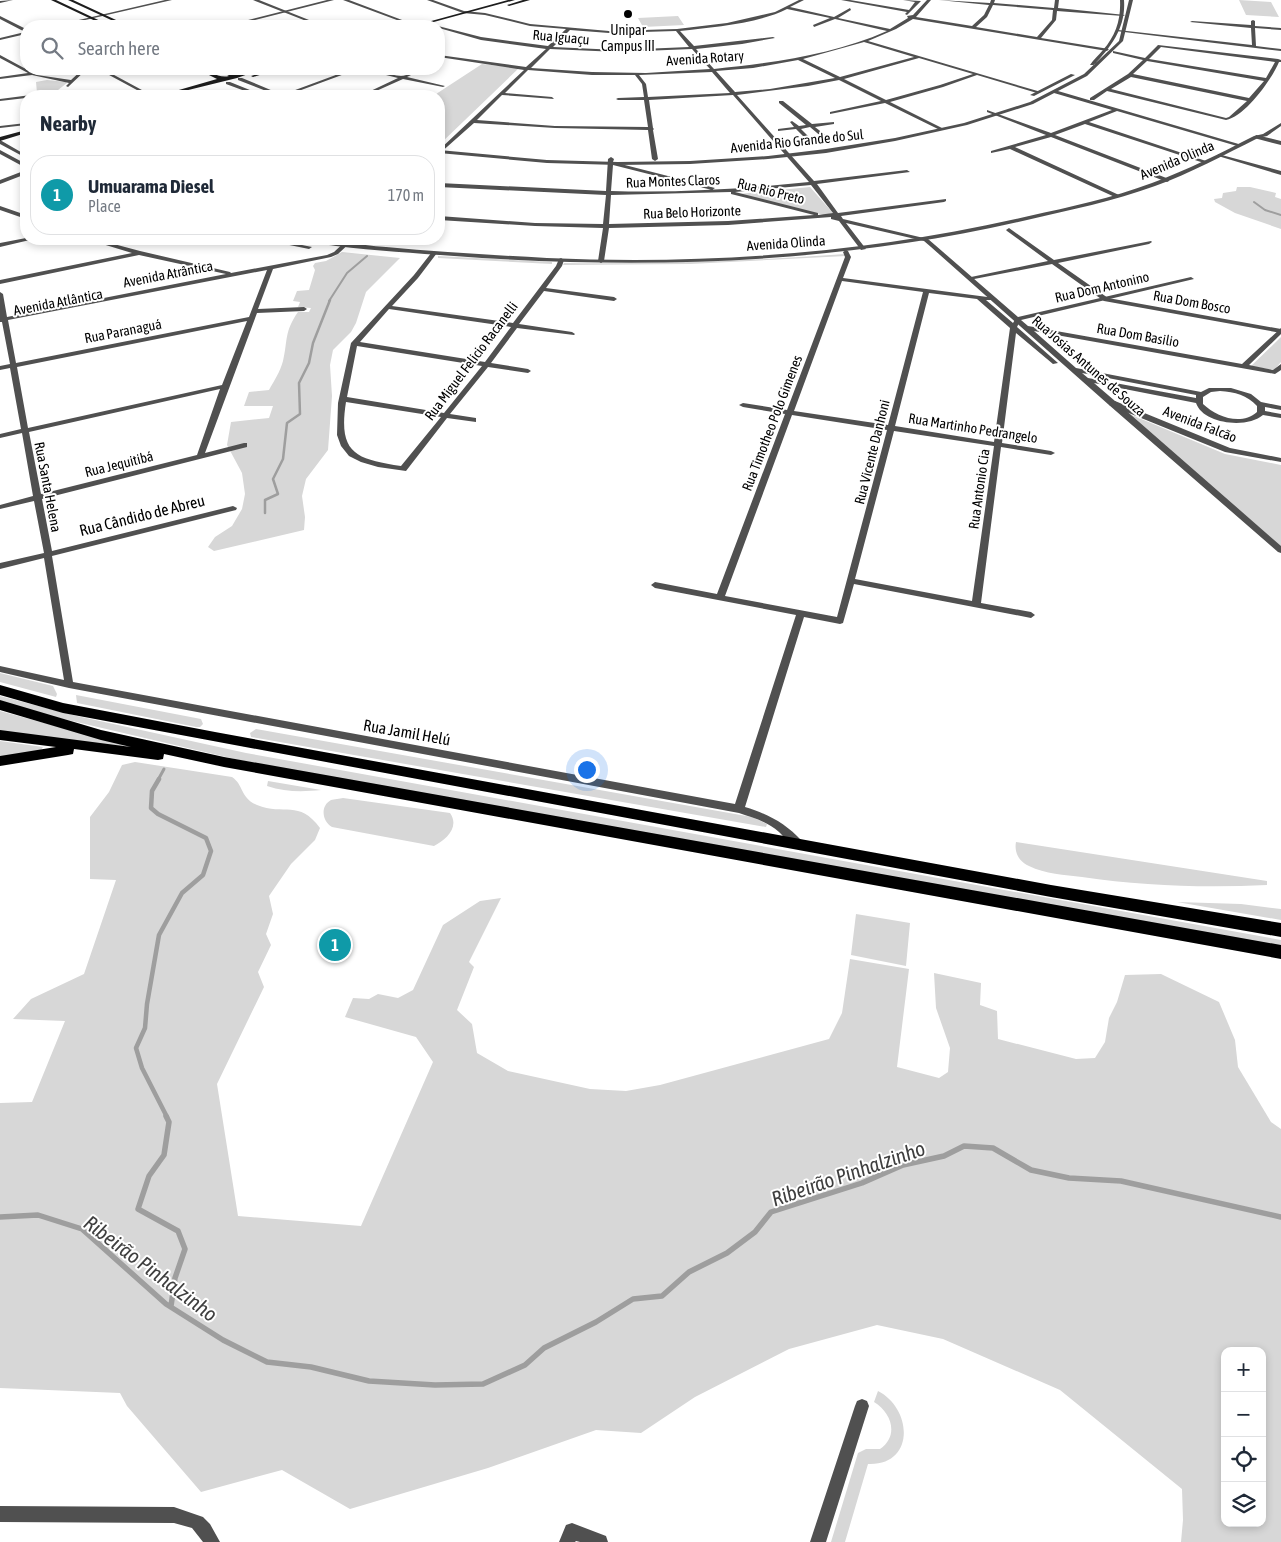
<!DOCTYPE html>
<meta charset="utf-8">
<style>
body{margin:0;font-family:"Asap Condensed",sans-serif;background:#f2f2f3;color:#1f2937}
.controls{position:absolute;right:15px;bottom:15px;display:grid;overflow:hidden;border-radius:10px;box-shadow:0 2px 8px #0003}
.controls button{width:45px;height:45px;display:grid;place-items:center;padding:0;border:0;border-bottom:1px solid #e0e1e3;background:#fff;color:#1f2937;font:25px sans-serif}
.you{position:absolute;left:586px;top:769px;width:18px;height:18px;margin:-12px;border:4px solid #fff;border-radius:50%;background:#1a73e8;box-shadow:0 0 0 8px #1a73e833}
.badge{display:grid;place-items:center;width:32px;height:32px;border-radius:50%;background:#000;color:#fff;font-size:16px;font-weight:700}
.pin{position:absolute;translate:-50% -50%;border:2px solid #fff;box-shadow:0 1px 5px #0006}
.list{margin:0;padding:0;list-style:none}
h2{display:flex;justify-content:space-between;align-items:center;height:65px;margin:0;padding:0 20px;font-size:21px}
h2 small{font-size:16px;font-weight:400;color:#747a83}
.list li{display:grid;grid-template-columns:32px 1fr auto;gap:15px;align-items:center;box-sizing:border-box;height:80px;margin:0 10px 10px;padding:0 10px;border:1px solid #e0e1e3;border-radius:20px}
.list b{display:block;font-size:19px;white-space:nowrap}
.list p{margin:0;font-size:16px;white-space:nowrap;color:#747a83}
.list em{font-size:16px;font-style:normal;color:#747a83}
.icon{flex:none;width:28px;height:28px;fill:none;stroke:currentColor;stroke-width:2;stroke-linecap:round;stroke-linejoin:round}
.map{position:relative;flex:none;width:1281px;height:1542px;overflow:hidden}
.search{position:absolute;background:#fff;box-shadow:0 2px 8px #0003;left:20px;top:20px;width:425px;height:55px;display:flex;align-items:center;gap:12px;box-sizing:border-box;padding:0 18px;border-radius:20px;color:#747a83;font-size:19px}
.panel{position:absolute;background:#fff;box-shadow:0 2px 8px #0003;left:20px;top:90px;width:425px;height:155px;border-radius:20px}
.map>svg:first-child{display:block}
.green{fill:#d7d7d7;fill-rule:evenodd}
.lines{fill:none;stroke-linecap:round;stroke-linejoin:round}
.stream-far4{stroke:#9e9e9e;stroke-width:2}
.stream-far3{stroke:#9e9e9e;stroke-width:2.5}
.stream-far2{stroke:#9e9e9e;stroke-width:3}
.stream-far1{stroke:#9e9e9e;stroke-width:4.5}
.stream{stroke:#9e9e9e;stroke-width:5.5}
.minor{fill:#505050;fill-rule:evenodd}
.tertiary{fill:#505050;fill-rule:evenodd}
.secondary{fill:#1d1d1d;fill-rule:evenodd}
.trunk{fill:#000;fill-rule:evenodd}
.poi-dot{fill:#000;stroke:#fff;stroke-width:2}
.labels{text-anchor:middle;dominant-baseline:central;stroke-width:4;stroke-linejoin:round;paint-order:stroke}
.far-poi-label{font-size:14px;fill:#000;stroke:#fff}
.far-street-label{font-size:14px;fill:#000;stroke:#fff}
.street-label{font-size:16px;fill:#000;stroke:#fff}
.near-water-label{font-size:21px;font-style:italic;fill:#3f3f3f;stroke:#fff}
</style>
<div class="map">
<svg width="1281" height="1542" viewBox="0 0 1281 1542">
<rect width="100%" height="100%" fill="#fff"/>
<path class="green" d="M 1239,0 L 1271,2 L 1279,17 L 1246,15 Z
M 678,16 L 684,25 L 643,27 L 638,18 Z
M 482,64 L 519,68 L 439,145 L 439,96 L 433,96 Z
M 47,80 L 66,82 L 67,83 L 58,90 L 37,93 L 36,82 Z
M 810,187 L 833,213 L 824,215 L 738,194 Z
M 1237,187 L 1250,187 L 1276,193 L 1275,197 L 1281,199 L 1281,229 L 1235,213 L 1215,202 L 1214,199 L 1222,198 L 1223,193 L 1236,191 Z
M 342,252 L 400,258 L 366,292 L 356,323 L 351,332 L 333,350 L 330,365 L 332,396 L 328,450 L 306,479 L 302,496 L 305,517 L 304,530 L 214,551 L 208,547 L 215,537 L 232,526 L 242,509 L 245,494 L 242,473 L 227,445 L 231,422 L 269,418 L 273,406 L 244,406 L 249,392 L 269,390 C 274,381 280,372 283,361 C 288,340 284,332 298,312 L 309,312 L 311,308 L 298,307 L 300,302 L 293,301 L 297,291 L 309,290 L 315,270 L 313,266 L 315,263 L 326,261 Z
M 845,254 L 846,256 L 690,264 L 563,265 L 564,263 C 658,264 751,261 845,254 Z
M 438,256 L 552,262 L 552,264 L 438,258 Z
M 1281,337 L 1281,362 L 1274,370 L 1251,366 Z
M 1127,413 L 1225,454 L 1281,465 L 1281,547 Z
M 0,673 L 53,686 L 57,694 L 56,697 L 0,682 Z
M 76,695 L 201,719 L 203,724 L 200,727 L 196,727 L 77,703 Z
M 0,696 L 77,716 L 246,753 L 1281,940 L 1281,950 L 239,760 L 55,717 L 0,702 Z
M 0,711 L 141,749 L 0,731 Z
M 256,729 L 752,817 L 767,824 L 766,827 L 251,737 L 250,733 Z
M 0,741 L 43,747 L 41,750 L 0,757 Z
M 135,762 L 232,777 C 244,785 240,798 257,805 C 284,816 299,799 320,828 L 315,840 L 291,864 L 269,896 L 273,914 L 266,934 L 271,945 L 258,972 L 264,987 L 217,1084 L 238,1216 L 361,1226 L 433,1062 L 416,1037 L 345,1017 L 353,998 L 369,999 L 378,994 L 398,998 L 413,990 L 443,925 L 480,901 L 501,898 L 469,962 L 474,967 L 457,1010 L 472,1024 L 477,1053 L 508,1071 L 590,1089 L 626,1091 L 660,1085 L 829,1039 L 842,1013 L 850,959 L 909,969 L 897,1067 L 939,1078 L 948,1072 L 950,1048 L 936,1008 L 934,973 L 981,983 L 980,1005 L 997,1011 L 998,1039 L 1076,1059 L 1095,1058 L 1105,1042 L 1109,1018 L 1117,1002 L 1125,975 L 1161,974 L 1219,1002 L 1235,1040 L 1238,1067 L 1271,1122 L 1281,1129 L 1281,1542 L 1181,1542 L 1183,1520 L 1182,1489 L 1060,1390 L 943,1339 L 877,1325 L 789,1349 L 695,1397 L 641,1433 L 596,1430 L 488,1468 L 350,1509 L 282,1470 L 201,1492 L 127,1406 L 120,1393 L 0,1388 L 0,1103 L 32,1102 L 65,1021 L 13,1019 L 31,999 L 84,974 L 116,880 L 90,879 L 90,817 L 109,792 L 122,765 ZM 1225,1351 L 1262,1351 L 1262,1523 L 1225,1523 Z
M 268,781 L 321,790 C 302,792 285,792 267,786 Z
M 343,798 L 450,813 C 460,827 446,840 434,846 L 332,827 C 322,821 320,806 331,800 C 334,799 340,799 343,798 Z
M 1016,842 L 1267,881 L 1267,885 C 1205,888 1143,886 1082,877 C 1065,875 1045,874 1029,866 C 1019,861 1014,853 1016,842 Z
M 1177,902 L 1241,904 L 1281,909 L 1281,920 Z
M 856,914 L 910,923 L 906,966 L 851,955 Z
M 878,1391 C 913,1409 915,1466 868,1464 L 845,1542 L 831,1542 L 858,1453 L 866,1449 L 880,1449 C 899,1436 892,1413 874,1402 Z"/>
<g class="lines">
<path class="stream-far4" d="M 1254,202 L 1265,210 L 1281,215
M 329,301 L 347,273 L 367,256"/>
<path class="stream-far3" d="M 265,513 L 265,500 L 278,494 L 273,479 L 283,459 L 287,423 L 300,414 L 299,383 L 309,363 L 313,343 L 330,300"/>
<path class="stream-far2" d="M 158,780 L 164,769"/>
<path class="stream-far1" d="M 159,779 L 152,791 L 151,808 L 158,814 L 206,838 L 211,851 L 203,875 L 182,893 L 159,935 L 147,1004 L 145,1028 L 136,1048 L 142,1068 L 167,1117"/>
<path class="stream" d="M 166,1116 L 169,1122 L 164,1155 L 149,1176 L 138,1209 L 178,1231 L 185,1249 L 175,1278 L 171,1306
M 0,1217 L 38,1215 L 82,1229 L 166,1304 L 223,1340 L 267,1362 L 311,1367 L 369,1381 L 435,1385 L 483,1384 L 525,1365 L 544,1348 L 596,1322 L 633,1299 L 662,1296 L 689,1272 L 727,1253 L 755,1232 L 771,1212 L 862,1183 L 903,1165 L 944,1156 L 964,1146 L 993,1148 L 1031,1170 L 1069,1178 L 1121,1181 L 1281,1217"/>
<path class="minor" d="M 165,0 L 172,0 L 59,26 L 53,26 Z
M 327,0 L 334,0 L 231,26 L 225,26 Z
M 343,0 L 349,0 L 418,26 L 413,26 Z
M 427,0 L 433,0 L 464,11 L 485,13 L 530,24 L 609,31 L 677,29 L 727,23 L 775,12 L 799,0 L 804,0 L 790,7 L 834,17 L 850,8 L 851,10 L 838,18 L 890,29 L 908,18 L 907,16 L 913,15 L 927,0 L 931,0 L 916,17 L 972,26 L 984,15 L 989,5 L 939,0 L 990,3 L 991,0 L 995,0 L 994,3 L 1054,8 L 1055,0 L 1059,0 L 1058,8 L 1125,15 L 1123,16 L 1057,11 L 1056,20 L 1041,38 L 1109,49 L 1107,51 L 913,19 L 896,29 L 868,41 L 1041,92 L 1037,93 L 977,75 L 943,87 L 890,102 L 942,128 L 940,130 L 885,103 L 830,114 L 830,112 L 881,101 L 839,80 L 808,86 L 737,95 L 814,181 L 907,170 L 910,172 L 817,184 L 838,213 L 946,199 L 946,201 L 944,202 L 841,216 L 843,219 L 928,239 L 935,245 L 935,247 L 931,247 L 924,241 L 846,223 L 866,249 L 861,250 L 839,221 L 831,219 L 831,217 L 728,225 L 609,228 L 604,261 L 601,263 L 598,261 L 603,228 L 535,226 L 439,220 L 439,216 L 535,223 L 603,224 L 606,195 L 439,187 L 439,183 L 606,191 L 608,159 L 611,157 L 614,159 L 613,162 L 715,188 L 712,190 L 613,165 L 611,191 C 677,193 743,189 809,182 L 733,95 L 649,100 L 653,128 L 654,129 L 653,130 L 658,159 L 655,161 L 652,159 L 648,130 L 555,128 L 474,123 L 439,154 L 439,150 L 524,70 L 439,57 L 439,55 L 526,67 L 546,49 L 481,40 L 439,28 L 438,26 L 481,37 L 548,46 L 566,29 L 530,26 L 485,15 L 463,13 ZM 993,5 L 1053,10 L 1052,20 L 1037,37 L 976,27 L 987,17 ZM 787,9 L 830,18 L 813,25 L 814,27 L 835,19 L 887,31 C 833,55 772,63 714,69 L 696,49 L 742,44 L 775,38 L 773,37 L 694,46 L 680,31 C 713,27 757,24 787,9 ZM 570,30 L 609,33 L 676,31 L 689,47 L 618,50 L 553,47 ZM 864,42 L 914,57 L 840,77 L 803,59 ZM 550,49 L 618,52 L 692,49 L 710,69 L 646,73 L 592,72 L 531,68 ZM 919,58 L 973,74 L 940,85 L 886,100 L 844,79 ZM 798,60 L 835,78 L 770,89 L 735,92 L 716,71 L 753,68 ZM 528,70 L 592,75 L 635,75 L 642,84 L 644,97 L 618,98 L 616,99 L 618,100 L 644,100 L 648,127 L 555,126 L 477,120 L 502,95 L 554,99 L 552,97 L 505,93 ZM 712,72 L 730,93 L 648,97 L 646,84 L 639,75 ZM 811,185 L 833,213 L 818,215 L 818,213 L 735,192 ZM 731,192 L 731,194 L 814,215 L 728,221 L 609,224 L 611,195 Z
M 841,0 L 850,0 L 909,10 L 915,2 L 903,0 L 921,1 L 907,15 L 905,14 L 907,12 Z
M 0,16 L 26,29 L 26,34 L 0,40 L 0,38 L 25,32 L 0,19 Z
M 1253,20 L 1255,21 L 1255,26 L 1281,28 L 1281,30 L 1255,28 L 1256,46 L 1281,49 L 1281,51 L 1116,31 L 1118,30 L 1252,45 L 1251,28 L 1190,22 L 1192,21 L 1251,25 L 1251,21 Z
M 1158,45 L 1278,59 L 1281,60 L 1281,62 L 1279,62 C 1272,79 1245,117 1226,120 L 1107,91 L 1094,100 L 1090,100 L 1090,98 L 1128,74 L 1143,60 L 1113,53 L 1113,51 L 1145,58 ZM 1161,47 L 1275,62 L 1266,78 L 1149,59 ZM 1147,61 L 1264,81 L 1249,98 L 1133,74 ZM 1131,77 L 1247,101 L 1229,117 L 1226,118 L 1111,89 Z
M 0,55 L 37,75 L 71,80 L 83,69 L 87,69 L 68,87 L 66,86 L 69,83 L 32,75 L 0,79 L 0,77 L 28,73 L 0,58 Z
M 98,69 L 103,69 L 153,96 L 148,96 Z
M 352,69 L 358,69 L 285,96 L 279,96 Z
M 362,69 C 375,68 388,75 401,76 C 408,76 415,69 423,69 L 407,77 L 445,86 L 443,87 L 403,79 L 365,96 L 360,96 L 398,78 Z
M 62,91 L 64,93 L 26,96 L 26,98 L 0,101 L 0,99 Z
M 195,91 L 208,95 L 208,96 L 202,96 L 193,93 Z
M 1054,91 L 1058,91 L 1242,145 L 1237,146 L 1117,111 L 1089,122 L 1209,162 L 1204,163 L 1085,124 L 1055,135 L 1169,179 L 1169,181 L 1167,182 L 1051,137 L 1015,147 L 1119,195 L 1120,196 L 1117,198 L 1010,149 L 991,153 L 991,151 L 1046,135 L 987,112 L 987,110 L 1051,133 L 1112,110 L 1054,93 Z
M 779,101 L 783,101 L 812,124 L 834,122 L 834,124 L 815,127 L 829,138 L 829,140 L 810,143 L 796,129 L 778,131 L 778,129 L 794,127 L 790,122 L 792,121 L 799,126 L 806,125 L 779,103 ZM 810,127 L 823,138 L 811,139 L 801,129 Z
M 26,123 L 26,125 L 0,128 L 0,126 Z
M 1256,135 L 1281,141 L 1281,145 L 1254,138 Z
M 1218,154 L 1281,171 L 1281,175 L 1218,156 Z
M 26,170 L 26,174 L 0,184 L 0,180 Z
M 0,206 L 26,215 L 26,219 L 0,210 Z
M 1009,228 L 1054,260 L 1151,241 L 1152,242 L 1149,244 L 1058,263 L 1108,298 L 1281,329 L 1281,333 L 1104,301 L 1052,264 L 969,280 L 969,278 L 971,277 L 1048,261 L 1007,231 L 1006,230 Z
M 26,238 L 34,239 L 0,247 L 0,243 Z
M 86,239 L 95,239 L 140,251 L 230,272 L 231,273 L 327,255 L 334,252 L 348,239 L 354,239 L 338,254 L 331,257 L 273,269 L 258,309 L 304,307 L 307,309 L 304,311 L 257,313 L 205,453 L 244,443 L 247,443 L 247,447 L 42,499 L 52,551 L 233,506 L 237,508 L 236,510 L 52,556 L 73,682 L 735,804 L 796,615 L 655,588 L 651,585 L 655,582 L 717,594 L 785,414 L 743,407 L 739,405 L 743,403 L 787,410 L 845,257 L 843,252 L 846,250 L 848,251 L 851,257 L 843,278 L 995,298 L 995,300 L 986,300 L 1013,323 L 1016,318 L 1020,318 L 1021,319 L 1017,327 L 1058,363 L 1053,364 L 1016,333 L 1002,443 L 1051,451 L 1055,453 L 1051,455 L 1001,447 L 981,603 L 1031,612 L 1035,615 L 1031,618 L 854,584 L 843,623 L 840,624 L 804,617 L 745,807 C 768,814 785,823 802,841 L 803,844 L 802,847 C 792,850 786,838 779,832 C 768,822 754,818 739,813 L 69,688 L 0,672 L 0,666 L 64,680 L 44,558 L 0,569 L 0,563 L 44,553 L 34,501 L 0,509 L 0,505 L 33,496 L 22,433 L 0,438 L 0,434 L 21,429 L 10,368 L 0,370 L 0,366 L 10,364 L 2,322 L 0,322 L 0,292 L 3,294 L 7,317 L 226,274 L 139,255 L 0,284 L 0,280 L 132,253 ZM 267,270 L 249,317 L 16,363 L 8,320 ZM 842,281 L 923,292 L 888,425 L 794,411 ZM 929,293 L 977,299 L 1010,328 L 994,442 L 895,426 ZM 247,321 L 222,385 L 28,428 L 17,367 ZM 220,389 L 197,455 L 41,494 L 29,432 ZM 792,415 L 887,430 L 837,617 L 725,596 ZM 894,431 L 994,446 L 972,601 L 855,579 Z
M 432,252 L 437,253 L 418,278 L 392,306 L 513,323 L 556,266 L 559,259 L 561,258 L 564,260 L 562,266 L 546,288 L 614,297 L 617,299 L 614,301 L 544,291 L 519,324 L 572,332 L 575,334 L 574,335 L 517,328 L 491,363 L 528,369 L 531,371 L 528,373 L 488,367 L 450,414 L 476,418 L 476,422 L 447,418 L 406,471 L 378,467 L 361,462 L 349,456 L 341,446 L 337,435 L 338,403 L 351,343 L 414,275 ZM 389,309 L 511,327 L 485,362 L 360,342 ZM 357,346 L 482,366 L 444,413 L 347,397 ZM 346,402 L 441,417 L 401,466 C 355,459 338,453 346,402 Z
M 1109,401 L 1115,401 L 1281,546 L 1281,553 L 1278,552 L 1109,405 Z
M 862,1399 L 867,1401 L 869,1406 L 826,1542 L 810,1542 L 855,1406 L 857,1401 Z
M 0,1506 L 174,1507 L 203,1517 L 210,1524 L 220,1542 L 203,1542 L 192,1528 L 174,1523 L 0,1522 Z
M 572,1523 L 606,1536 L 608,1542 L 580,1542 L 576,1541 L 575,1542 L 559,1542 L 566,1525 Z"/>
<path class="tertiary" d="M 13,0 L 0,3 L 0,1 Z
M 253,0 L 259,0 L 324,26 L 319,26 Z
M 1120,0 L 1124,0 C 1126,27 1112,46 1094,65 L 1090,65 C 1093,60 1099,55 1103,50 C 1116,35 1121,19 1120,0 Z
M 1129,0 L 1133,0 L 1123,41 L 1087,76 L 1033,104 L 967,125 L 895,141 L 826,153 L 768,159 L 690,164 L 618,165 L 547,163 L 439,153 L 439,150 L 547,160 L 618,162 L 690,161 L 768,156 L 826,149 L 895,138 L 964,123 L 1030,102 L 1084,74 L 1119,41 Z
M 1071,74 L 1075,75 L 1034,96 L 1030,95 Z
M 238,78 L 242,78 L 285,96 L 279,96 L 238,80 Z
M 226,82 L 230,82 L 257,93 L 253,94 L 226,84 Z
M 1281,123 L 1281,126 L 1267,136 L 1258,138 C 1224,155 1191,173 1155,186 C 1114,201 1070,210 1027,220 C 839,264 646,270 454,256 C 415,253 376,251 336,246 C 324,244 309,244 298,239 C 327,238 357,245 386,247 C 439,252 493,255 547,258 C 709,265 871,253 1029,216 C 1070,207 1112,198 1152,183 C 1187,170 1221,153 1254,136 L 1263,134 Z
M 0,140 L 26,155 L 26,158 L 0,144 Z
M 0,150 L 26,164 L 26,168 L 0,154 Z
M 260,239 L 272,239 L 312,247 L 309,249 Z
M 931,245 L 935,245 L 1018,317 L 1191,277 L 1194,279 L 1021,320 L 1028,326 L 1242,364 L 1281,328 L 1281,334 L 1249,365 L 1273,370 L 1281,364 L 1281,370 L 1275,374 L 1034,331 L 1076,368 L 1201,392 L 1209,388 L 1231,388 L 1251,394 L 1261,402 L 1281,406 L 1281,410 L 1265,407 L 1265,411 L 1281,414 L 1281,418 L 1263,415 C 1247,429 1203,424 1196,403 L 1094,383 L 1115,401 L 1230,448 L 1281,458 L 1281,462 L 1225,452 L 1109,405 L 931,247 ZM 1082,373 L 1196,395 L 1196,398 L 1088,378 ZM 1220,391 C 1235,392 1247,395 1257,406 L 1257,412 C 1241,426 1217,417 1203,404 L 1203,397 L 1211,392 Z"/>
<path class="secondary" d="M 51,0 L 56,0 L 111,26 L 106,26 Z
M 68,0 L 73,0 L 129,26 L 124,26 Z
M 508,0 L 515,0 L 419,26 L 413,26 Z
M 523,0 L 530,0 L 509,6 L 507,5 Z
M 197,69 C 209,68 217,79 229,76 L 216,69 L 221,69 L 234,75 L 256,69 L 262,69 L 237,78 L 164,96 L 158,96 L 217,79 Z
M 273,69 L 279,69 L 253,77 L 251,76 Z
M 26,130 L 26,133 L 0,141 L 0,137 Z"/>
<path class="trunk" d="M 0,685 L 63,703 L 215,732 L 1051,885 L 1281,923 L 1281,937 L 1051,897 L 63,713 L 0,695 Z
M 0,700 L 101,730 L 224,757 L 1281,945 L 1281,959 L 224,767 L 164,754 L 163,759 L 158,760 L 74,749 L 73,754 L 68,755 L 0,766 L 0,756 L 56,747 L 0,740 L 0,730 L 131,747 L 101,740 L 0,710 Z"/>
</g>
<circle class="poi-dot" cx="628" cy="14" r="5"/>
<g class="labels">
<g class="far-poi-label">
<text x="628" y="30">Unipar<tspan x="628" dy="16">Campus III</tspan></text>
</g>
<g class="far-street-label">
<text transform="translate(561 37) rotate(5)">Rua Iguaçu</text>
<text transform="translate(705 58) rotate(-4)">Avenida Rotary</text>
<text transform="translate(797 141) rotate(-6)">Avenida Rio Grande do Sul</text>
<text transform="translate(1177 160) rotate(-23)">Avenida Olinda</text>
<text transform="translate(673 181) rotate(-2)">Rua Montes Claros</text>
<text transform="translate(771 191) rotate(14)">Rua Rio Preto</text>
<text transform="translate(692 212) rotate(-2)">Rua Belo Horizonte</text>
<text transform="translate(786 243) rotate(-4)">Avenida Olinda</text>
<text transform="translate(168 274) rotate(-11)">Avenida Atrântica</text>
<text transform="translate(1102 287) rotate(-13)">Rua Dom Antonino</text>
<text transform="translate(58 302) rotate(-11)">Avenida Atlântica</text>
<text transform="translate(1192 302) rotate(10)">Rua Dom Bosco</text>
<text transform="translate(123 331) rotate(-11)">Rua Paranaguá</text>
<text transform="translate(1138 335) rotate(10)">Rua Dom Basilio</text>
<text transform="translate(471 361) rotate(-53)">Rua Miguel Felicio Racanelli</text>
<text transform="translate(1089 366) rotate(41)">Rua Josias Antunes de Souza</text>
<text transform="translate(772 423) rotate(-69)">Rua Timotheo Polo Gimenes</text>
<text transform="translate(1200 424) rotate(21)">Avenida Falcão</text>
<text transform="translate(973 428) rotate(9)">Rua Martinho Pedrangelo</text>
<text transform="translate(872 452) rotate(-76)">Rua Vicente Danhoni</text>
<text transform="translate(119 464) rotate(-14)">Rua Jequitibá</text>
<text transform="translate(48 487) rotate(79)">Rua Santa Helena</text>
<text transform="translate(979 489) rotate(-82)">Rua Antonio Cia</text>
</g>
<g class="street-label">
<text transform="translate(142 515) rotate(-14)">Rua Cândido de Abreu</text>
<text transform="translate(407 732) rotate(10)">Rua Jamil Helú</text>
</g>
<g class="near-water-label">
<text transform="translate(848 1173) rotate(-19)">Ribeirão Pinhalzinho</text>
<text transform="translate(151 1268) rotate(37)">Ribeirão Pinhalzinho</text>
</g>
</g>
</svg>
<div class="controls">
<button>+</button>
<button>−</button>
<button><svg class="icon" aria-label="locate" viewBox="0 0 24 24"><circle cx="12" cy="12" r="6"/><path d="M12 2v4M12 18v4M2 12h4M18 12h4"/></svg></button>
<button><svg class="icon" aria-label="layers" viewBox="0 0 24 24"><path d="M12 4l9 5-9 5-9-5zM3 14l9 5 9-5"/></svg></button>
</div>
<div class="you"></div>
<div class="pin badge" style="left:335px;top:945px;background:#0f9aa8">1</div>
<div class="search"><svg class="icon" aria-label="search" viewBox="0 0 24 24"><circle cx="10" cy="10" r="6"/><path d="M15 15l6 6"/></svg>Search here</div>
<section class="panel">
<h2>Nearby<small></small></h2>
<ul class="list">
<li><span class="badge" style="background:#0f9aa8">1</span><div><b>Umuarama Diesel</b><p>Place</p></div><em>170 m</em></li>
</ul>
</section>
</div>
